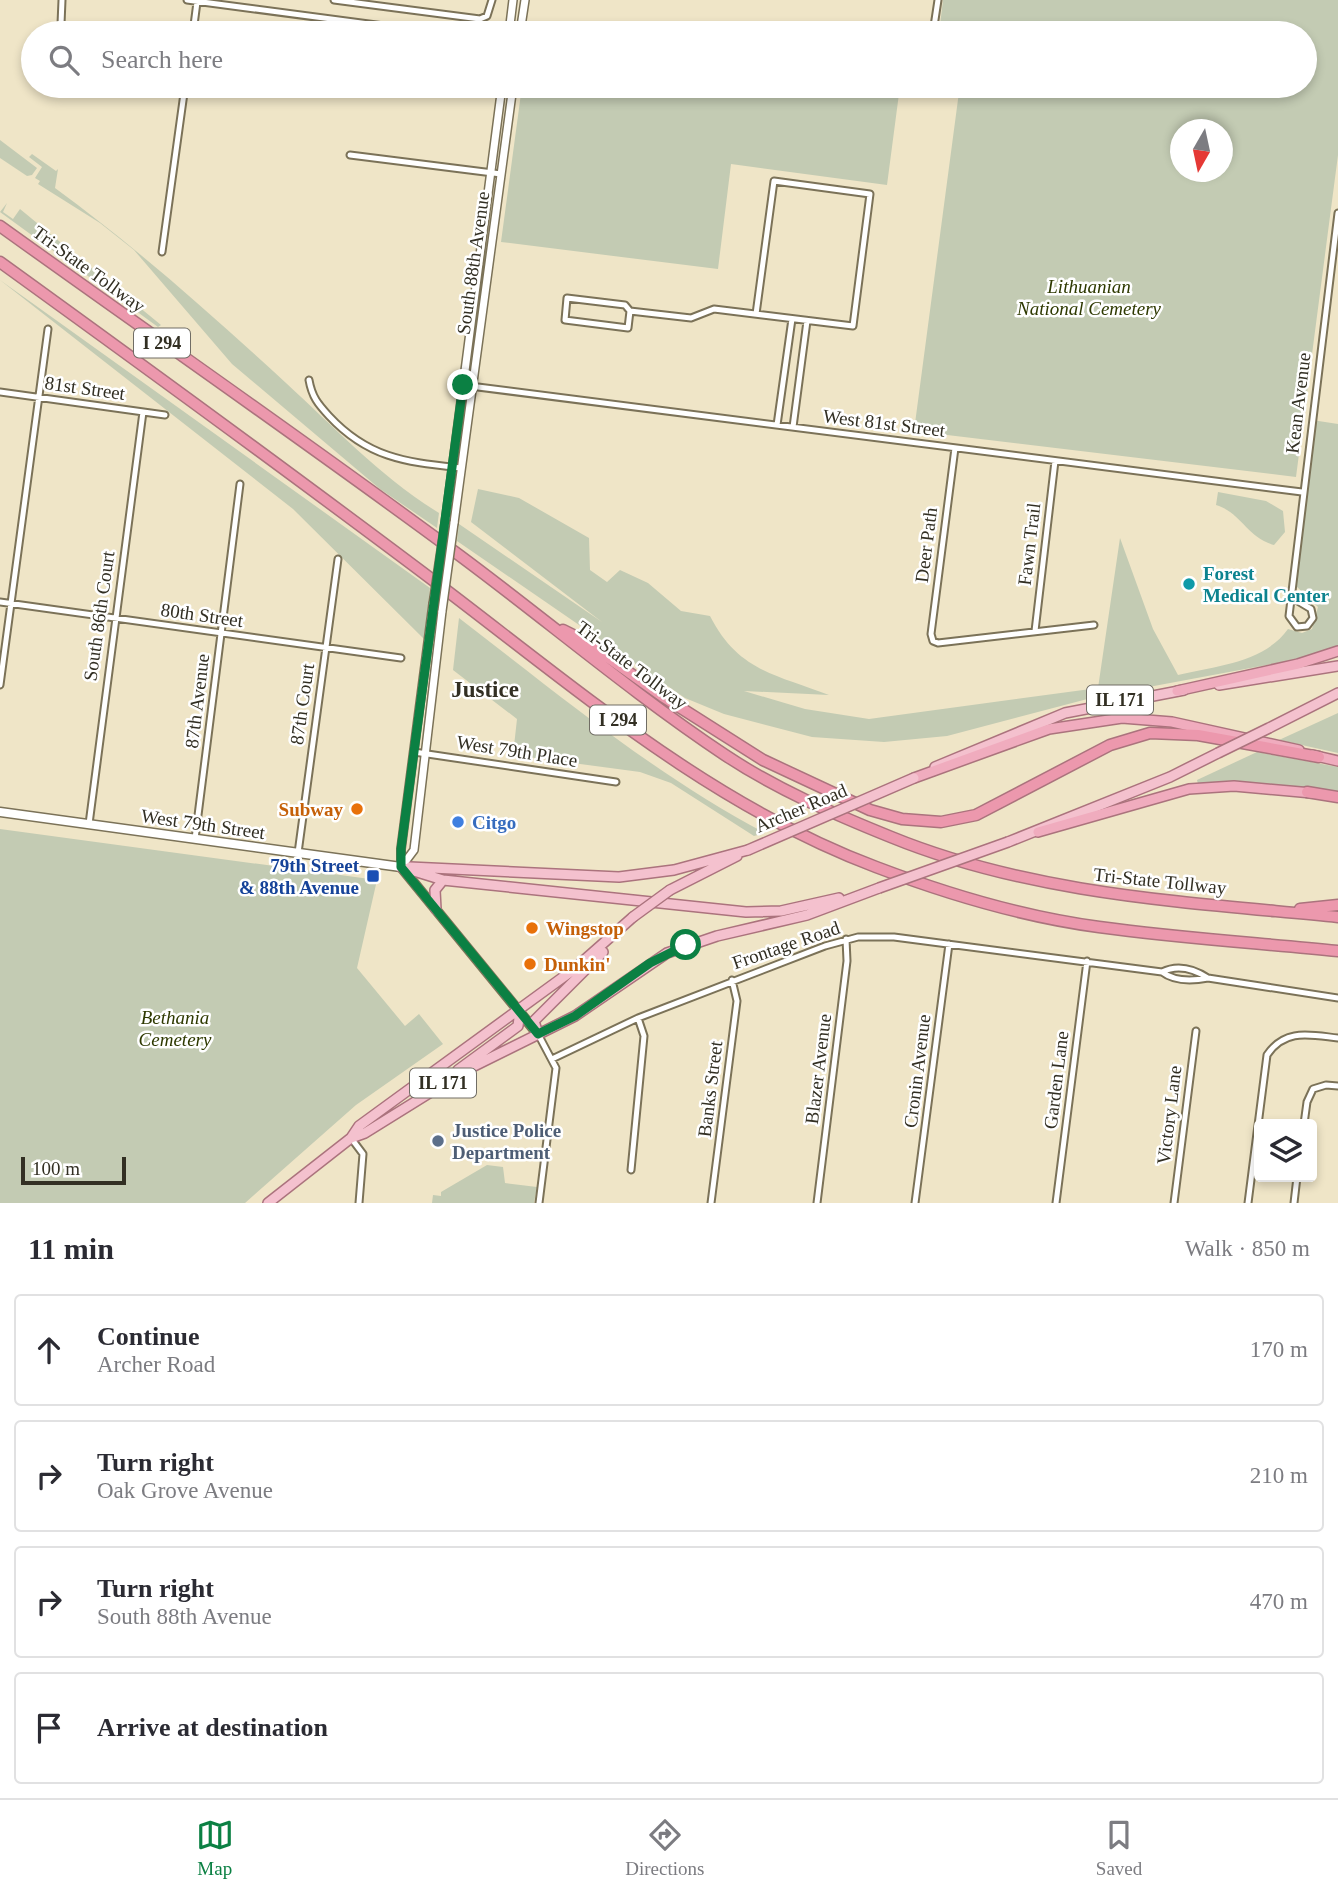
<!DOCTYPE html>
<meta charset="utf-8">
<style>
body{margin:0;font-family:"Times New Roman",serif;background:#f2f2f3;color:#2b2b33}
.controls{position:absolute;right:21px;bottom:21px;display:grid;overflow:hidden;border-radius:7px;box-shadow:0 4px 10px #0003}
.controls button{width:63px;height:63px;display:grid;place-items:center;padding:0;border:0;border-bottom:2px solid #e1e1e2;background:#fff;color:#2b2b33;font:35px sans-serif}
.compass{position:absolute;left:1170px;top:119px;width:63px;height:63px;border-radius:50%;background:#fff;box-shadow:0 4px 10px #0003;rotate:189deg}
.scale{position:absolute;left:21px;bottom:18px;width:105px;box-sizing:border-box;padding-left:7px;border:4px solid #322f23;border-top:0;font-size:19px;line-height:24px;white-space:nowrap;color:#322f23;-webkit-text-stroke:5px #fff;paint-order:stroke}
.stop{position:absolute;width:21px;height:21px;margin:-16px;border:5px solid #0b8043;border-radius:50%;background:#fff}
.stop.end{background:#0b8043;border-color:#fff;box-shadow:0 2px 7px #0008}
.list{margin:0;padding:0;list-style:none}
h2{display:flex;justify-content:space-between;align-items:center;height:91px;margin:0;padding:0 28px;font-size:30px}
h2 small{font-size:23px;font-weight:400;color:#7c7c81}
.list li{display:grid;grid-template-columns:46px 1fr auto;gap:21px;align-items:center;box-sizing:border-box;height:112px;margin:0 14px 14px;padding:0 14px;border:2px solid #e1e1e2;border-radius:7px}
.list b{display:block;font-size:26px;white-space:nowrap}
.list p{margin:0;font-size:23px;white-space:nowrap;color:#7c7c81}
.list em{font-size:23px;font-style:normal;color:#7c7c81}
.icon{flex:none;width:38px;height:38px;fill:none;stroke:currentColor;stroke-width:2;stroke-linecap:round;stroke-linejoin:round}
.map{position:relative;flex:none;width:1338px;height:1203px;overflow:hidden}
.search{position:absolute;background:#fff;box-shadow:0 4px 10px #0003;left:21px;right:21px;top:21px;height:77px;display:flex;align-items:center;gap:18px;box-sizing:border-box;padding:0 24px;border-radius:38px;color:#7c7c81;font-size:26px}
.sheet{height:595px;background:#fff}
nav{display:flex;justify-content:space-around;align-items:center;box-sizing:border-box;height:98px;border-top:2px solid #e1e1e2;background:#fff;font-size:19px;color:#7c7c81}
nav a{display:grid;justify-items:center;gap:4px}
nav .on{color:#0b8043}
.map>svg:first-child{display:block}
.green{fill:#c3cbb3;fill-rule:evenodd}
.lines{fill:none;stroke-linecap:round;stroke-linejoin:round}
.minor-casing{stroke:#7b7258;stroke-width:9}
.tertiary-casing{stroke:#7b7258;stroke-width:10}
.secondary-casing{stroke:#7b7258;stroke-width:11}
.primary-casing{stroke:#ab737d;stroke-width:12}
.trunk-casing{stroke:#ab737d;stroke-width:12}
.motorway-casing{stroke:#ab737d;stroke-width:13}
.minor{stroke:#fff;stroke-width:5}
.tertiary{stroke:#fff;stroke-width:7}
.secondary{stroke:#fff;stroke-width:8}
.primary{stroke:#f4c1ce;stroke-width:9}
.trunk{stroke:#f0acbe;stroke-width:9}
.motorway{stroke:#ec98ad;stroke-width:10}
.tertiary-bridge-casing{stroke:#7b7258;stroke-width:10;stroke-linecap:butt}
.primary-bridge-casing{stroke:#ab737d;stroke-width:12;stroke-linecap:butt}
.tertiary-bridge{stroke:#fff;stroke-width:7}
.primary-bridge{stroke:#f4c1ce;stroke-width:9}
.route{stroke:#0b8043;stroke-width:9}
.culture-dot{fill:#0f9aa8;stroke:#fff;stroke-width:2.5}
.food-dot{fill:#e8710a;stroke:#fff;stroke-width:2.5}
.shop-dot{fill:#3f7fe0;stroke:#fff;stroke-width:2.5}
.transit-dot{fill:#1a4fb4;stroke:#fff;stroke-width:2.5}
.service-dot{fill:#5c6f8a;stroke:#fff;stroke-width:2.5}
.labels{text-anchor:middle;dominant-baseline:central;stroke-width:5;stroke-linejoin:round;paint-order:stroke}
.shield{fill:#fff;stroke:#706d65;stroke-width:2}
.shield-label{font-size:18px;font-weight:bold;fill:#322f23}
.street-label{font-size:19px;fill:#322f23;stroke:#fff}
.park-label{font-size:19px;font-style:italic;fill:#2e3900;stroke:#fff}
.culture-label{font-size:19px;font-weight:bold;fill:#0d838f;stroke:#fff;text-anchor:start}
.food-label{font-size:19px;font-weight:bold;fill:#c56008;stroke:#fff;text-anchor:start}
.shop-label{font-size:19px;font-weight:bold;fill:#366cbe;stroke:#fff;text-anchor:start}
.transit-label{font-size:19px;font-weight:bold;fill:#164399;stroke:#fff;text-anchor:end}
.service-label{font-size:19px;font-weight:bold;fill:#4e5e75;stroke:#fff;text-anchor:start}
.quarter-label{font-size:23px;font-weight:bold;fill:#322f23;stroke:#fff}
</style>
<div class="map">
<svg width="1338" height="1203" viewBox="0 0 1338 1203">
<rect width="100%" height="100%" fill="#efe5c7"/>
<path class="green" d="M 943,0 L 1338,0 L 1338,155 L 1296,477 L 914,431 L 959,92 L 932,86 L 1305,86 L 1305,33 L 939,33 ZM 1180,130 L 1222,130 L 1222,172 L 1180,172 Z
M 522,86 L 900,86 L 887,185 L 731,164 L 718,269 L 501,242 Z
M 0,140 L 37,168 L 32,175 L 27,176 L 0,158 Z
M 32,154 L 56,171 L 58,169 L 55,188 C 137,248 212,315 286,383 C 336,429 381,477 439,513 L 437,528 L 380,489 L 232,364 L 134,250 L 100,223 L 38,184 L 40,181 L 35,178 L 42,167 L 29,157 Z
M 7,203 L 3,212 L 13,219 L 20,209 L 161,325 L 158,327 L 0,212 Z
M 0,280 L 430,588 L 424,639 L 293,509 Z
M 1312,420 L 1338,424 L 1338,649 L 1325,654 L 1095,697 L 947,736 L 884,742 L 812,737 L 724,714 L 685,698 L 457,541 L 459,524 L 602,622 L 471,522 L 478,489 L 519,498 L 589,538 L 590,570 L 607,582 L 620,570 L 648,583 L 681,611 L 710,616 C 738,671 775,674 829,695 L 744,691 L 805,709 L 869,719 L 1098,688 L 1120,538 L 1153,629 L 1178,675 C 1215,666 1264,663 1288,629 L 1302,633 L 1312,629 L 1318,607 L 1296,586 L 1295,577 Z
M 1218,492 L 1266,501 L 1283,511 L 1285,532 L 1274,545 C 1246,537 1242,513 1216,505 Z
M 459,618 C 558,694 655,775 765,833 L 754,836 L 671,783 L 640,772 L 513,755 L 517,719 L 453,670 Z
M 1338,713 L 1338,753 L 1279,740 Z
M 1257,752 L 1338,767 L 1338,791 L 1247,782 L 1198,784 L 1197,780 Z
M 0,829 L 377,880 L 357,968 L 405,1026 L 419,1014 L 443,1044 L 356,1105 L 245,1203 L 0,1203 Z
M 487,1165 L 503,1167 L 505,1183 L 537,1187 L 534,1203 L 432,1203 L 433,1195 L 441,1196 L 441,1192 Z"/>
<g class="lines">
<g class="minor-casing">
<path id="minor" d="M 62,0 L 61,24 L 70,30 L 91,33
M 187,0 L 437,33
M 334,0 L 480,19 L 487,16 L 492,0
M 193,33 L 197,2
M 518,33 L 529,29 L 560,33
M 933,33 L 938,0
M 350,155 L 501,174
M 162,252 L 185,86
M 630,311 L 628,328 L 565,320 L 567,298 L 625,305 L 630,311 L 691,318 L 714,309 L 853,326 L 870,194 L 774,181 L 756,314
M 309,380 C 312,397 318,404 329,416 C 369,459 407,462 461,468
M 470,386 L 1302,492
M 0,392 L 165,415
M 777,425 L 792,319
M 793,427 L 807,321
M 955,448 L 931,634 L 933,641 L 938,643 L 1094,625
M 1291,597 L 1311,609 L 1313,618 L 1307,626 L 1297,627 L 1289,616 L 1338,213
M 0,602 L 401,658
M 1035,631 L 1055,461
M 0,685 L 48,329
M 414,752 L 616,782
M 89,824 L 143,412
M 195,839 L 240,484
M 298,853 L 338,559
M 1162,972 C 1178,964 1194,969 1208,978
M 538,1034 L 556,1068 L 539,1203
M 552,1059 L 638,1018 L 825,946 L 858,937 L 894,937 L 1162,972 C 1175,982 1192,981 1208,978 L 1338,998
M 1304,1124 L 1307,1102 L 1313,1089 L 1326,1085 L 1338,1086
M 351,1138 L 363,1154 L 359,1203
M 631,1170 L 644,1036 L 638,1018
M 711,1203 L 737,1001 L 732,980
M 817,1203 L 847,961 L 846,939
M 915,1203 L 949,944
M 1056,1203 L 1087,961
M 1174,1203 L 1196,1031
M 1248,1203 L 1267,1055 C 1285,1028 1310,1035 1338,1038
M 1294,1203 L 1297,1177"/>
</g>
<g class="tertiary-casing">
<path id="tertiary" d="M 509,33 L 513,0
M 520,33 L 525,0
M 446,517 L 502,86
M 454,523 L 513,86
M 402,866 L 414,850 L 442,611
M 401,867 L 401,849 L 433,604"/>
</g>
<g class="secondary-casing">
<path id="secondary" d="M 0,812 L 401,867 L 536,1032"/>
</g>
<g class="primary-casing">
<path id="primary" d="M 1219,685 L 1338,666
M 1269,728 L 1338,693
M 935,767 L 1065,713 L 1184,690
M 1008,842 L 1170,777 L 1218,753
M 401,867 L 443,880 L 746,912 L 781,911 L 839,898
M 410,867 L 619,877 L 674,870 L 748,850
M 670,890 L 737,856
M 436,909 L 435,890 L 443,880
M 538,1034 L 534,1021 L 603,952
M 458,1070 L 518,1026 L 520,1010
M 351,1138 L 359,1126 L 573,970 L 633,917
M 268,1203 L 351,1138 L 365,1133 L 468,1069 L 575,1016 L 667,953 L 717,936 L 807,915 L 879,888"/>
</g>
<g class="trunk-casing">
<path id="trunk" d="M 1177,691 L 1298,664 L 1338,651
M 1312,755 L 1338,761
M 914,778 L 1049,729 L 1122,718 L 1172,722 L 1299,750
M 1038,832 L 1189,789 L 1234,786 L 1312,793"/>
</g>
<g class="motorway-casing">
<path id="motorway" d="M 0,226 C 153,336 308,443 459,555 C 548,621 632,693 725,755 C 776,789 834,814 891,837 C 1033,895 1187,902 1338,917
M 0,262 C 148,369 296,477 442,587 C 579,691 713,806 876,867 C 947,894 1024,917 1099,927 C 1178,938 1259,943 1338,951
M 563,630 L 585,641 L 662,696 L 763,760 L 870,810 L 902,819 L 941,822 L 976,815 L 1110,745 L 1150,733 L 1198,735 L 1319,757
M 1307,792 L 1338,797
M 1300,909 L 1338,905"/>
</g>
<use href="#minor" class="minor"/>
<use href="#tertiary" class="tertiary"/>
<use href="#secondary" class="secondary"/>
<use href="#primary" class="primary"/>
<use href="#trunk" class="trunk"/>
<use href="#motorway" class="motorway"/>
<g class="tertiary-bridge-casing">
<path id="tertiary-bridge" d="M 433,604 L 446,517
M 442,611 L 454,523"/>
</g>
<g class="primary-bridge-casing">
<path id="primary-bridge" d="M 1218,753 L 1269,728
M 748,850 L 914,778
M 879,888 L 1008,842
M 633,917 L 670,890"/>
</g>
<use href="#tertiary-bridge" class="tertiary-bridge"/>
<use href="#primary-bridge" class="primary-bridge"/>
</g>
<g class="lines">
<path class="route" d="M 463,385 L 401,849 L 401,867 L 538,1034 L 575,1016 L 650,963 L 686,945"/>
</g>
<circle class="culture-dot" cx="1189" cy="584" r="7"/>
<g class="food-dot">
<circle cx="357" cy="809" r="7"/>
<circle cx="532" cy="928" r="7"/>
<circle cx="530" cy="964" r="7"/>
</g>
<circle class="shop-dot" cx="458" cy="822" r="7"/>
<rect class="transit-dot" x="366" y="869" width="14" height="14" rx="3.5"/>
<circle class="service-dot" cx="438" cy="1141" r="7"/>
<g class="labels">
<g class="shield">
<rect x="134" y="328.5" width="56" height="29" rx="5"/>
<rect x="1087" y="685.5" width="66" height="29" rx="5"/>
<rect x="590" y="705.5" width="56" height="29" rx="5"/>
<rect x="410" y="1068.5" width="66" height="29" rx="5"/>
</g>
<g class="shield-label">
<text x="162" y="343">I 294</text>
<text x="1120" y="700">IL 171</text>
<text x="618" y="720">I 294</text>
<text x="443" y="1083">IL 171</text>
</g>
<g class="street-label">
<text transform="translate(473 263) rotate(-82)">South 88th Avenue</text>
<text transform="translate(89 269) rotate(36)">Tri-State Tollway</text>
<text transform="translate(85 388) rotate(8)">81st Street</text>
<text transform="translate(1298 403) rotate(-83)">Kean Avenue</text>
<text transform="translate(884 423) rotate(7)">West 81st Street</text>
<text transform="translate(1029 544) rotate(-83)">Fawn Trail</text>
<text transform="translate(926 545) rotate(-83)">Deer Path</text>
<text transform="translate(202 615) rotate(8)">80th Street</text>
<text transform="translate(99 616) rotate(-82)">South 86th Court</text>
<text transform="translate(632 665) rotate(37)">Tri-State Tollway</text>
<text transform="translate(197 701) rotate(-83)">87th Avenue</text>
<text transform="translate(302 704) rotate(-82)">87th Court</text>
<text transform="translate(517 751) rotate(9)">West 79th Place</text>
<text transform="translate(801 808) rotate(-23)">Archer Road</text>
<text transform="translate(203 824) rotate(8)">West 79th Street</text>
<text transform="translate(1160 881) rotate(6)">Tri-State Tollway</text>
<text transform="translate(786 945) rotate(-19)">Frontage Road</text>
<text transform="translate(818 1069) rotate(-83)">Blazer Avenue</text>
<text transform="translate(917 1071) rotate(-83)">Cronin Avenue</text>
<text transform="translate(1056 1080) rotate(-83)">Garden Lane</text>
<text transform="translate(710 1089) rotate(-83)">Banks Street</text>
<text transform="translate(1169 1115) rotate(-83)">Victory Lane</text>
</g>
<g class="park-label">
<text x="1089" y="286">Lithuanian<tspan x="1089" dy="22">National Cemetery</tspan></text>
<text x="175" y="1017">Bethania<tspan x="175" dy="22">Cemetery</tspan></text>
</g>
<g class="culture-label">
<text x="1203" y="573">Forest<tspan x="1203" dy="22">Medical Center</tspan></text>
</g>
<g class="food-label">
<text x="343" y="809" text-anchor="end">Subway</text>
<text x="546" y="928">Wingstop</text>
<text x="544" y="964">Dunkin'</text>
</g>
<g class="shop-label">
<text x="472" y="822">Citgo</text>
</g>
<g class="transit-label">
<text x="359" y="865">79th Street<tspan x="359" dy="22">&amp; 88th Avenue</tspan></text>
</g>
<g class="service-label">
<text x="452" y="1130">Justice Police<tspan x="452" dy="22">Department</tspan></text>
</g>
<g class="quarter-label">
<text x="485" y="689">Justice</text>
</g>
</g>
</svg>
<div class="controls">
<button><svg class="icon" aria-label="layers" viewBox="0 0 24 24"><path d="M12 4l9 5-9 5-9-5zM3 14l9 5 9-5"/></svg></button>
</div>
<svg class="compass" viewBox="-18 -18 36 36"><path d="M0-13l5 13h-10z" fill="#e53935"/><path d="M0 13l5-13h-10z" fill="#7c7c81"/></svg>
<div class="scale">100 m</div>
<div class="stop" style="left:686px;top:945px"></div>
<div class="stop end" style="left:463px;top:385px"></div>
<div class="search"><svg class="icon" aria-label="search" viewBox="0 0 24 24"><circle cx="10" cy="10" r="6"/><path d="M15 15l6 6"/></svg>Search here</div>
</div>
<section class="sheet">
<h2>11 min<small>Walk · 850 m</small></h2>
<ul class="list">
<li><svg class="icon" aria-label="ahead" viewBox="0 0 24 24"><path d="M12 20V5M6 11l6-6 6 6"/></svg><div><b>Continue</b><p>Archer Road</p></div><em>170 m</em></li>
<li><svg class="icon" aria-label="right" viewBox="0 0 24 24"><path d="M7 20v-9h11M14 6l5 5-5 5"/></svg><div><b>Turn right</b><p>Oak Grove Avenue</p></div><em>210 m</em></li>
<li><svg class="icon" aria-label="right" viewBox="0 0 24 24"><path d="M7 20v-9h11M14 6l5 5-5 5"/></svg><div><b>Turn right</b><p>South 88th Avenue</p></div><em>470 m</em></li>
<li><svg class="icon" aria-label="arrive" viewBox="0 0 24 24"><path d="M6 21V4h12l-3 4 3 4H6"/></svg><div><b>Arrive at destination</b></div></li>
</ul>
</section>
<nav>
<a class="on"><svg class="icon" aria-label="map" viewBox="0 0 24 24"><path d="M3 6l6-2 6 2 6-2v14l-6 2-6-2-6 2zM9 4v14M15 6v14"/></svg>Map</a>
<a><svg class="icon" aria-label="directions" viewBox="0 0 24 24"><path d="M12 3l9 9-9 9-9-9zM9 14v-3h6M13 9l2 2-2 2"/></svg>Directions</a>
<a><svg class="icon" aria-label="saved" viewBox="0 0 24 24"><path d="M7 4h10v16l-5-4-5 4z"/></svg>Saved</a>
</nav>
